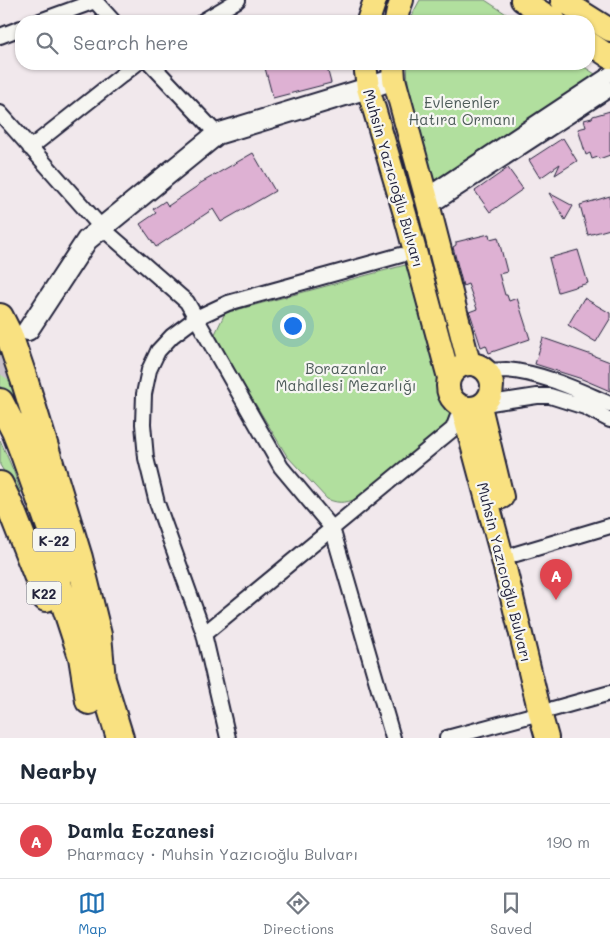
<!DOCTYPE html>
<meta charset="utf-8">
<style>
body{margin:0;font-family:Mali,sans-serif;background:#f2f2f3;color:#1f2937}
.you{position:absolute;left:292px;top:325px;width:18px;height:18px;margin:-12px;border:4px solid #fff;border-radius:50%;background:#1a73e8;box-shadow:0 0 0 8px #1a73e833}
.badge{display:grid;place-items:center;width:32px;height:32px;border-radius:50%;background:#1f6fb2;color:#fff;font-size:16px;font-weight:700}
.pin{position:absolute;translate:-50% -41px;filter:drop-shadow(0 1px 2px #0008)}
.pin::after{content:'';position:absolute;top:26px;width:18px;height:15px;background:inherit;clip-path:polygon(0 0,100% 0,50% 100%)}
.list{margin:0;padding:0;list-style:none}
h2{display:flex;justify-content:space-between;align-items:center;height:65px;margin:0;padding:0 20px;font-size:21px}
h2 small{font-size:16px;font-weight:400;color:#747a83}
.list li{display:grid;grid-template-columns:32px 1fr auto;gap:15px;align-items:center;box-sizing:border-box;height:75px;padding:0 20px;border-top:1px solid #e0e1e3}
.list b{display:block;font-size:19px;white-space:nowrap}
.list p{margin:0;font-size:16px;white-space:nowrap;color:#747a83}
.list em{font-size:16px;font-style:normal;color:#747a83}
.icon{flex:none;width:28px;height:28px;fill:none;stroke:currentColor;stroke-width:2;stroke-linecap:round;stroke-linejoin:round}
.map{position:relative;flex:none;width:610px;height:738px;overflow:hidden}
.search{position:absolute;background:#fff;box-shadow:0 1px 4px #0004;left:15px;right:15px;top:15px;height:55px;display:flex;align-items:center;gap:12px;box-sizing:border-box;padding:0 18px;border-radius:20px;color:#747a83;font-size:19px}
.sheet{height:140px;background:#fff}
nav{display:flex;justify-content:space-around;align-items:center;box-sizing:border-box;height:70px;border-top:1px solid #e0e1e3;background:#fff;font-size:14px;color:#747a83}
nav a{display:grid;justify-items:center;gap:2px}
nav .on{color:#1f6fb2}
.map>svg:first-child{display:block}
.green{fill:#b1df9e;stroke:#6a806c}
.building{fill:#deb1d3;stroke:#22223b}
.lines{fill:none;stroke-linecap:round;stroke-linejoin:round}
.secondary-tunnel{stroke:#c8c0c9;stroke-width:20;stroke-dasharray:20 10;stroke-linecap:butt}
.street-casing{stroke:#22223b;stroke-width:18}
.secondary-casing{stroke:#22223b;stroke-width:24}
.primary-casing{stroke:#22223b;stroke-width:26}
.highway-casing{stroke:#22223b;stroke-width:30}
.street{stroke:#f6f6f2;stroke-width:14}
.secondary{stroke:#f6f6f2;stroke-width:20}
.primary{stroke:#f9e181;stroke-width:22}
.highway{stroke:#f9e181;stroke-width:26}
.labels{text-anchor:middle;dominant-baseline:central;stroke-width:4.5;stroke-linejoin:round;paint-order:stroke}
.shield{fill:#f6f6f2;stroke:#626272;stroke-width:1}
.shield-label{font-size:14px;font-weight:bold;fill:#22223b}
.park-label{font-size:15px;fill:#4d5b59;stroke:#f6f6f2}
.street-label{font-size:15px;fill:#22223b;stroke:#f6f6f2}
</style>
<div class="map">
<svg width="610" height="738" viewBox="0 0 610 738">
<rect width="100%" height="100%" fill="#f1e8ec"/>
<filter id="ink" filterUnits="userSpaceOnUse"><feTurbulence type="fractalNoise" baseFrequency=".02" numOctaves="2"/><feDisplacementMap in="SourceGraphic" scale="10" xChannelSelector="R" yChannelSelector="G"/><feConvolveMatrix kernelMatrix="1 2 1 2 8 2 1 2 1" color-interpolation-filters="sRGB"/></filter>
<g filter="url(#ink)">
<path class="green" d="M 420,0 L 485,0 L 517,21 L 411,21 L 414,11 Z
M 407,64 L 580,64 L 598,76 L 435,184 L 408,85 Z
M 409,264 L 453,420 L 362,497 C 348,502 341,505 327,499 L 287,456 L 214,336 L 225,313 Z
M 0,345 L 34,435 L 0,386 Z
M 0,440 L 14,472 L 21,493 L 17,493 L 0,465 Z"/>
<path class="building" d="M 275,64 L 326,64 L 331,83 L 273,98 L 265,68 L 275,66 Z
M 610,111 L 610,155 L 599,159 L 598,157 L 592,159 L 590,153 L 586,155 L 578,129 L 586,127 L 584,120 L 592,118 L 593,116 Z
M 563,138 L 577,161 L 555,175 L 560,164 L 540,178 L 529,160 Z
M 253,153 L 275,191 L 221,222 L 213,209 L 156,247 L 140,224 L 156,213 L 153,209 L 165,201 L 168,206 L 199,185 L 199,184 Z
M 508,168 L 523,189 L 490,212 L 475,191 Z
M 549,193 L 573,206 L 565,220 Z
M 610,196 L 610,229 L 588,235 L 580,205 Z
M 489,234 L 490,239 L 498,237 L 507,272 L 499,274 L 505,295 L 507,295 L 509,301 L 517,298 L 530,339 L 489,353 L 486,345 L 481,347 L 470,313 L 469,312 L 477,309 L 468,284 L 463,286 L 453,247 L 456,245 L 456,242 Z
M 578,250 L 588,283 L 558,292 L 549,258 Z
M 584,298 L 610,313 L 610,319 L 596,342 L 568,325 Z
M 543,338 L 589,354 L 610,362 L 610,391 L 582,379 L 535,364 Z"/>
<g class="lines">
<path class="secondary-tunnel" d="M 0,374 L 21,342"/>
<g class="street-casing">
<path id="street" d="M 40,21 L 95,1 L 113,21
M 203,21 L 238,0
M 0,36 L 21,28
M 151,64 L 217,134
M 0,113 L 101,227 L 187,302 L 281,467 L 332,528 L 393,738
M 30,148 L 136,64
M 426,196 L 610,74
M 429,207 L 610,89
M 487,371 C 493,371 500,370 506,370 C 543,373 577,390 610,404
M 484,404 L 537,396 L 550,396 L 585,407 L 610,420
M 516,554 L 610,526
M 204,634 L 157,503 L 146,458 L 143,424 L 144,394 L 149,370 L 158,351 L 172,336 L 196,318 L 228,303 L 401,255
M 553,709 L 610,693
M 228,738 L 204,634 L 453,429 L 461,408
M 447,738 L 540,713"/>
</g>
<g class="secondary-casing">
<path id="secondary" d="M 28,330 L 87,240 L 217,134 L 368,88 L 394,79"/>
</g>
<g class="primary-casing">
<path id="primary" d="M 522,0 L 555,21
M 562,0 L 610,30
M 368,21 L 375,0
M 396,21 L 398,11 L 402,0
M 589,43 L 610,57
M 365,64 L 368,88 L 405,214 L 449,378
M 393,64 L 394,79 L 426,196 L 469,363
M448 386a22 22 0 1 1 44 0a22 22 0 1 1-44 0Z
M 480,406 L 502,497
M 462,407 L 502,556 L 540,713 L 547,738"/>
</g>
<g class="highway-casing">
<path id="highway" d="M 0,317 L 9,335 L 25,382 L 79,558 L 98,635 L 102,680
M 0,402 L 15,431 L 24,454 L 65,569
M 0,485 L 9,504 L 46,598
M 48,553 L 82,657 L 89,701
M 97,663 L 120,738"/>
</g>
<use href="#street" class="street"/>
<use href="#secondary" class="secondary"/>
<use href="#primary" class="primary"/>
<use href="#highway" class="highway"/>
</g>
</g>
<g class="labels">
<g class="shield">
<rect x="33" y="528.5" width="42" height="23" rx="4"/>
<rect x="26.5" y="581.5" width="35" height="23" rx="4"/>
</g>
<g class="shield-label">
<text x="54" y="540">K-22</text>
<text x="44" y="593">K22</text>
</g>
<g class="park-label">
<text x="462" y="102">Evlenenler<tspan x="462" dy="17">Hatıra Ormanı</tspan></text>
<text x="346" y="368">Borazanlar<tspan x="346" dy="17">Mahallesi Mezarlığı</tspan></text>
</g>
<g class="street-label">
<text transform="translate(394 178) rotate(74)">Muhsin Yazıcıoğlu Bulvarı</text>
<text transform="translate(505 572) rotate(76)">Muhsin Yazıcıoğlu Bulvarı</text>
</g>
</g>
</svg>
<div class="you"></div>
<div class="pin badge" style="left:556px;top:600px;background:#e0444e">A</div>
<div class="search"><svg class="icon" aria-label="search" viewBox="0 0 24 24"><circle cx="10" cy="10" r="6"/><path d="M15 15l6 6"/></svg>Search here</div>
</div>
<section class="sheet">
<h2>Nearby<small></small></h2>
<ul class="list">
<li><span class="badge" style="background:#e0444e">A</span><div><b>Damla Eczanesi</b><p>Pharmacy · Muhsin Yazıcıoğlu Bulvarı</p></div><em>190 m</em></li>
</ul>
</section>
<nav>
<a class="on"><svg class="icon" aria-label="map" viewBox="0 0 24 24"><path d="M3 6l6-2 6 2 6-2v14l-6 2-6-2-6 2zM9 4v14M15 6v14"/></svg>Map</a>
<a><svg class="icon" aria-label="directions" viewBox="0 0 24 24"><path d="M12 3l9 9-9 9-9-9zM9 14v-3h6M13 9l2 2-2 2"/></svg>Directions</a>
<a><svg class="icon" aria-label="saved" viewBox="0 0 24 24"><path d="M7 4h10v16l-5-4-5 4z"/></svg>Saved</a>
</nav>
